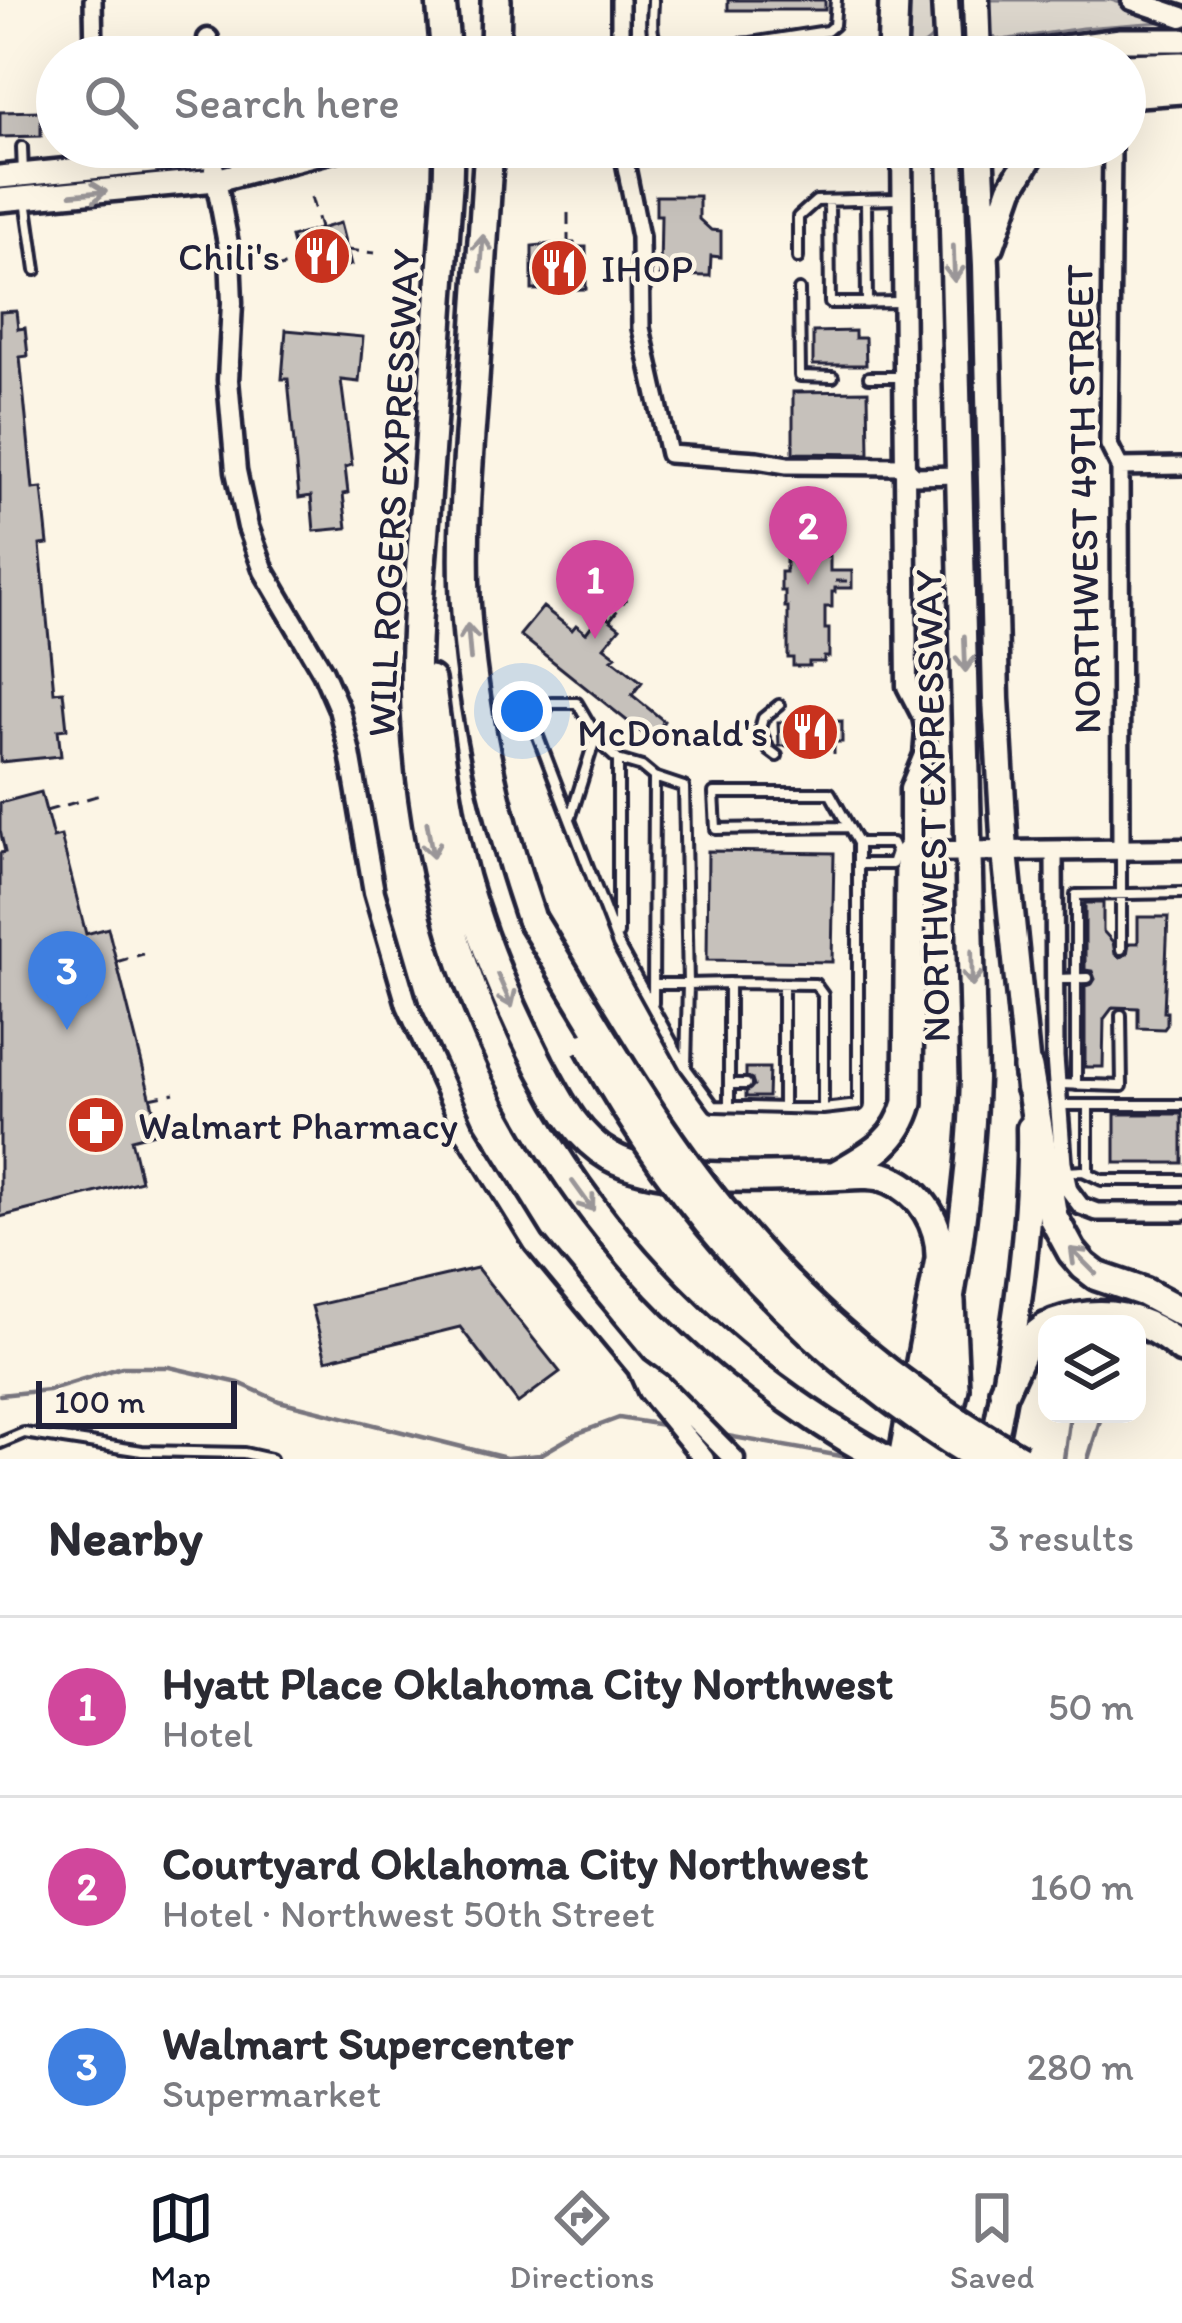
<!DOCTYPE html>
<meta charset="utf-8">
<style>
body{margin:0;font-family:Itim,sans-serif;background:#f7f7f7;color:#2b2b33}
.controls{position:absolute;right:36px;bottom:36px;display:grid;overflow:hidden;border-radius:24px;box-shadow:0 12px 48px #0002}
.controls button{width:108px;height:108px;display:grid;place-items:center;padding:0;border:0;border-bottom:3px solid #e1e1e2;background:#fff;color:#2b2b33;font:60px sans-serif}
.scale{position:absolute;left:36px;bottom:30px;width:201px;box-sizing:border-box;padding-left:12px;border:6px solid #22223b;border-top:0;font-size:33px;line-height:42px;white-space:nowrap;color:#22223b;-webkit-text-stroke:9px #fcf5e5;paint-order:stroke}
.you{position:absolute;left:522px;top:711px;width:42px;height:42px;margin:-30px;border:9px solid #fff;border-radius:50%;background:#1a73e8;box-shadow:0 0 0 18px #1a73e833}
.badge{display:grid;place-items:center;width:78px;height:78px;border-radius:50%;background:#111827;color:#fff;font-size:39px;font-weight:700}
.pin{position:absolute;translate:-50% -99px;filter:drop-shadow(0 3px 6px #0008)}
.pin::after{content:'';position:absolute;top:63px;width:42px;height:36px;background:inherit;clip-path:polygon(0 0,100% 0,50% 100%)}
.list{margin:0;padding:0;list-style:none}
h2{display:flex;justify-content:space-between;align-items:center;height:156px;margin:0;padding:0 48px;font-size:51px}
h2 small{font-size:39px;font-weight:400;color:#7c7c81}
.list li{display:grid;grid-template-columns:78px 1fr auto;gap:36px;align-items:center;box-sizing:border-box;height:180px;padding:0 48px;border-top:3px solid #e1e1e2}
.list b{display:block;font-size:45px;white-space:nowrap}
.list p{margin:0;font-size:39px;white-space:nowrap;color:#7c7c81}
.list em{font-size:39px;font-style:normal;color:#7c7c81}
.icon{flex:none;width:66px;height:66px;fill:none;stroke:currentColor;stroke-width:2;stroke-linecap:round;stroke-linejoin:round}
.map{position:relative;flex:none;width:1182px;height:1459px;overflow:hidden}
.search{position:absolute;background:#fff;box-shadow:0 12px 48px #0002;left:36px;right:36px;top:36px;height:132px;display:flex;align-items:center;gap:30px;box-sizing:border-box;padding:0 42px;border-radius:66px;color:#7c7c81;font-size:45px}
.sheet{height:696px;background:#fff}
nav{display:flex;justify-content:space-around;align-items:center;box-sizing:border-box;height:168px;border-top:3px solid #e1e1e2;background:#fff;font-size:33px;color:#7c7c81}
nav a{display:grid;justify-items:center;gap:6px}
nav .on{color:#111827}
.map>svg:first-child{display:block}
.green{fill:#dcd6cc;stroke:#7f7c84;stroke-width:3}
.lines{fill:none;stroke-linecap:round;stroke-linejoin:round}
.stream{stroke:#78757e;stroke-width:4.5}
.building{fill:#c6c1bb;stroke:#22223b;stroke-width:3}
.service-casing{stroke:#22223b;stroke-width:16}
.minor-casing{stroke:#22223b;stroke-width:24}
.tertiary-casing{stroke:#22223b;stroke-width:27}
.secondary-casing{stroke:#22223b;stroke-width:30}
.trunk-casing{stroke:#22223b;stroke-width:33}
.motorway-casing{stroke:#22223b;stroke-width:36}
.path{stroke:#22223b;stroke-width:3;stroke-dasharray:12 9;stroke-linecap:butt}
.service{stroke:#fcf5e5;stroke-width:8}
.minor{stroke:#fcf5e5;stroke-width:15}
.tertiary{stroke:#fcf5e5;stroke-width:18}
.secondary{stroke:#fcf5e5;stroke-width:21}
.trunk{stroke:#fcf5e5;stroke-width:24}
.motorway{stroke:#fcf5e5;stroke-width:27}
.motorway-bridge-casing{stroke:#22223b;stroke-width:36;stroke-linecap:butt}
.motorway-bridge{stroke:#fcf5e5;stroke-width:27}
.oneway{stroke:#9a9698}
.labels{text-anchor:middle;dominant-baseline:central;stroke-width:9;stroke-linejoin:round;paint-order:stroke}
.poi-label{font-size:39px;fill:#22223b;stroke:#fcf5e5;text-anchor:end}
.street-label{font-size:39px;fill:#22223b;stroke:#fcf5e5}
</style>
<div class="map">
<svg width="1182" height="1459" viewBox="0 0 1182 1459">
<rect width="100%" height="100%" fill="#fcf5e5"/>
<filter id="ink" filterUnits="userSpaceOnUse"><feTurbulence type="fractalNoise" baseFrequency=".00833" numOctaves="2"/><feDisplacementMap in="SourceGraphic" scale="24" xChannelSelector="R" yChannelSelector="G"/><feConvolveMatrix kernelMatrix="1 2 1 2 8 2 1 2 1" color-interpolation-filters="sRGB"/></filter>
<g filter="url(#ink)">
<path class="green" d="M 906,0 L 932,0 C 938,28 940,44 908,50 L 906,48 Z
M 983,0 L 1111,0 L 1174,21 L 1082,28 L 1001,40 C 983,36 985,16 983,0 Z"/>
<g class="lines">
<path class="stream" d="M 0,1395 L 48,1390 L 122,1367 L 169,1367 L 239,1383 L 279,1401 L 506,1458 L 540,1455 L 576,1434 L 619,1418 L 669,1426
M 722,1435 L 858,1459
M 1064,1459 L 1070,1414
M 1088,1459 L 1102,1414"/>
</g>
<path class="building" d="M 728,0 L 825,0 L 825,10 L 728,10 Z
M 41,111 L 41,136 L 0,137 L 0,112 Z
M 656,196 L 699,196 L 699,219 L 711,230 L 721,231 L 721,257 L 711,256 L 710,276 L 660,275 L 661,215 L 656,215 Z
M 340,223 L 351,265 L 302,279 L 291,237 Z
M 561,243 L 574,243 L 574,247 L 586,247 L 586,289 L 532,290 L 532,246 Z
M 16,311 L 18,329 L 25,328 L 28,356 L 20,357 L 33,489 L 42,488 L 48,544 L 40,545 L 54,692 L 63,691 L 67,729 L 58,730 L 61,756 L 0,762 L 0,312 Z
M 286,330 L 363,337 L 359,382 L 341,380 L 352,465 L 345,467 L 348,493 L 343,494 L 347,528 L 314,531 L 311,496 L 299,498 L 288,379 L 282,379 Z
M 855,331 L 855,338 L 865,338 L 866,365 L 813,365 L 813,332 Z
M 868,391 L 869,454 L 793,453 L 793,392 Z
M 797,502 L 819,502 L 819,507 L 825,507 L 825,556 L 830,556 L 830,571 L 852,571 L 852,588 L 835,588 L 835,592 L 832,592 L 832,607 L 825,607 L 825,629 L 829,629 L 829,657 L 824,657 L 824,662 L 809,662 L 809,666 L 793,666 L 793,658 L 788,658 L 788,607 L 785,607 L 785,591 L 781,591 L 781,572 L 786,572 L 786,556 L 790,556 L 791,507 L 797,507 Z
M 543,607 L 572,630 L 576,625 L 586,633 L 601,613 L 620,628 L 604,647 L 616,656 L 612,659 L 642,682 L 632,695 L 664,721 L 651,740 L 520,635 Z
M 842,721 L 842,742 L 828,742 L 828,745 L 779,746 L 778,722 Z
M 41,792 L 53,838 L 61,836 L 86,934 L 108,928 L 159,1132 L 131,1139 L 141,1181 L 0,1217 L 0,853 L 5,852 L 0,830 L 0,803 Z
M 708,851 L 834,853 L 832,962 L 707,960 Z
M 1085,903 L 1103,903 L 1103,931 L 1113,942 L 1115,954 L 1120,957 L 1127,954 L 1129,943 L 1138,943 L 1138,917 L 1168,917 L 1164,1012 L 1167,1012 L 1167,1025 L 1164,1029 L 1138,1028 L 1138,1008 L 1113,1007 L 1104,1019 L 1103,1067 L 1085,1067 L 1085,986 L 1092,984 L 1095,979 L 1092,971 L 1085,970 Z
M 746,1068 L 769,1068 L 768,1097 L 746,1097 L 746,1092 L 754,1085 L 752,1079 L 746,1076 Z
M 1115,1114 L 1182,1114 L 1182,1163 L 1115,1163 Z
M 477,1268 L 560,1372 L 518,1403 L 460,1327 L 326,1360 L 312,1306 Z"/>
<g class="lines">
<g class="service-casing">
<path id="service" d="M 653,0 C 653,17 647,43 666,49 L 751,43
M 752,57 L 751,43 L 827,31 L 834,25 L 836,0
M 22,147 L 23,174
M 26,200 L 36,270
M 866,200 L 867,303
M 829,201 L 830,303 L 902,302
M 798,258 L 798,217 L 816,201 L 899,199
M 799,290 L 800,376 L 833,377
M 869,377 L 903,377
M 594,732 L 577,703 L 551,703 L 534,726 L 618,945 L 686,1068 L 714,1106 L 823,1109 L 858,1105 L 858,843 L 830,793 L 714,793 L 716,829 L 848,827
M 777,756 L 769,750 L 760,729 L 763,718 L 779,705
M 571,816 L 595,739 L 618,760
M 858,843 L 892,843 L 896,852 L 906,852
M 859,864 L 892,864 L 896,852
M 618,934 L 618,760 L 642,767 L 654,777 L 684,787 L 688,984 L 653,984
M 1121,949 L 1121,851
M 1057,979 L 1087,978
M 783,984 L 783,1108
M 653,1003 L 654,778
M 686,1067 L 688,984 L 729,983
M 729,1084 L 746,1084
M 1059,1084 L 1122,1086 L 1121,1015
M 1076,1085 L 1076,895 L 1182,893
M 1060,1105 L 1182,1105
M 1088,1105 L 1088,1173
M 729,1106 L 729,983 L 815,984 L 823,995 L 823,1109
M 1066,1172 L 1083,1171 L 1102,1180 L 1182,1180
M 0,1443 L 24,1433 L 142,1451 L 244,1453 L 271,1459"/>
</g>
<g class="minor-casing">
<path id="minor" d="M 93,0 L 94,57
M 620,57 L 620,0
M 1125,99 L 1182,95
M 622,147 L 640,237 L 641,328 L 669,454 L 757,460 L 787,465 L 905,466 L 915,476 L 959,475
M 1112,147 L 1109,445 L 1120,467 L 1121,849
M 1120,467 L 1182,466
M 1054,851 L 1055,1057 L 1063,1163 L 1069,1190 L 1081,1206 L 1097,1212 L 1182,1212"/>
</g>
<g class="tertiary-casing">
<path id="tertiary" d="M 1132,0 L 1182,17
M 208,39 L 208,57
M 902,147 L 907,686 L 923,717 L 926,732 L 924,755 L 910,789 L 910,852 L 1182,849
M 214,169 L 230,254 L 232,303 L 228,380 L 236,471 L 248,527 L 264,571 L 323,672 L 339,709 L 350,753 L 374,892 L 407,1005 L 464,1130 L 534,1243 L 637,1367 L 660,1384 L 734,1459
M 639,1371 L 648,1391 L 704,1459"/>
</g>
<g class="secondary-casing">
<path id="secondary" d="M 985,57 L 1121,40 L 1182,40
M 1125,65 L 1182,63
M 0,177 L 212,156 L 247,147
M 0,200 L 216,180 L 343,147"/>
</g>
<g class="trunk-casing">
<path id="trunk" d="M 945,0 L 948,57
M 976,0 L 978,57
M 1125,83 L 1182,77
M 980,147 L 986,265 L 996,699 L 1005,852 L 1029,1088
M 991,246 L 1011,188 L 1036,147
M 991,1457 C 1012,1355 1032,1232 1030,1128
M 920,1459 C 946,1331 970,1211 974,1079 L 951,147"/>
</g>
<g class="motorway-casing">
<path id="motorway" d="M 441,0 L 446,57
M 495,57 L 496,0
M 892,57 L 894,0
M 449,147 L 448,185 C 441,290 433,396 426,501 C 421,570 413,640 416,710 C 430,1031 603,1304 884,1459
M 489,147 C 484,230 478,312 473,395 C 468,462 462,529 465,597 C 471,708 495,814 531,919
M 430,680 C 439,746 447,813 464,878 C 482,942 509,1005 539,1064 C 558,1099 575,1136 610,1156 C 661,1185 767,1176 827,1176 C 847,1176 870,1171 890,1179 C 922,1193 941,1224 940,1259 L 903,1459
M 1028,1068 L 1053,1217 L 1072,1252 L 1084,1266 L 1097,1276 L 1144,1292 L 1182,1312
M 838,1174 C 871,1155 897,1142 908,1103 L 910,852
M 1054,1324 C 1101,1307 1145,1316 1182,1349
M 1004,1390 L 1025,1344 L 1047,1327
M 938,1459 L 954,1388 L 950,1302"/>
</g>
<path class="path" d="M 311,197 L 320,228
M 568,213 L 568,243
M 347,250 L 375,253
M 273,269 L 298,262
M 835,581 L 847,581
M 610,620 L 626,599
M 824,721 L 825,705
M 834,742 L 834,755
M 46,811 L 103,794
M 116,962 L 143,954
M 150,1098 L 174,1093"/>
<use href="#service" class="service"/>
<use href="#minor" class="minor"/>
<use href="#tertiary" class="tertiary"/>
<use href="#secondary" class="secondary"/>
<use href="#trunk" class="trunk"/>
<use href="#motorway" class="motorway"/>
<g class="motorway-bridge-casing">
<path id="motorway-bridge" d="M 531,919 C 587,1010 639,1104 704,1188 C 790,1299 897,1391 1020,1459
M 589,1045 C 684,1218 811,1357 981,1459"/>
</g>
<use href="#motorway-bridge" class="motorway-bridge"/>
</g>
<defs><path id="oneway-shaft" d="M-6 0H5M1.5-3L5.5 0L1.5 3" fill="none" stroke-width="1.6" stroke-linecap="round" stroke-linejoin="round" transform="scale(3)"/></defs>
<g class="oneway">
<use href="#oneway-shaft" transform="translate(89 193) rotate(-5)"/>
<use href="#oneway-shaft" transform="translate(482 253) rotate(-86)"/>
<use href="#oneway-shaft" transform="translate(954 264) rotate(88)"/>
<use href="#oneway-shaft" transform="translate(469 642) rotate(-95)"/>
<use href="#oneway-shaft" transform="translate(965 654) rotate(88)"/>
<use href="#oneway-shaft" transform="translate(430 840) rotate(80)"/>
<use href="#oneway-shaft" transform="translate(972 969) rotate(89)"/>
<use href="#oneway-shaft" transform="translate(505 991) rotate(66)"/>
<use href="#oneway-shaft" transform="translate(583 1196) rotate(54)"/>
<use href="#oneway-shaft" transform="translate(1083 1261) rotate(-135)"/>
</g>
</g>
<defs>
<g id="restaurant-disc" transform="scale(3)"><circle r="9.5" fill="#c8321e" stroke="#fcf5e5"/><path d="M-5-6h1v4h1v-4h1v4h1v-4h1v5L-1.5 .5V6h-2V.5L-5-1ZM5-6V6H3V1.5H1.5Q1.5-4 5-6Z" fill="#fff"/></g>
<g id="pharmacy-disc" transform="scale(3)"><circle r="9.5" fill="#c8321e" stroke="#fcf5e5"/><path d="M-2-6h4v4h4v4h-4v4h-4v-4h-4v-4h4Z" fill="#fff"/></g>
</defs>
<g fill-rule="evenodd">
<use href="#restaurant-disc" x="322" y="256"/>
<use href="#restaurant-disc" x="559" y="268"/>
<use href="#restaurant-disc" x="810" y="732"/>
<use href="#pharmacy-disc" x="96" y="1125"/>
</g>
<g class="labels">
<g class="poi-label">
<text x="280" y="256">Chili's</text>
<text x="601" y="268" text-anchor="start">IHOP</text>
<text x="768" y="732">McDonald's</text>
<text x="138" y="1125" text-anchor="start">Walmart Pharmacy</text>
</g>
<g class="street-label">
<text transform="translate(393 493) rotate(-87)">WILL ROGERS EXPRESSWAY</text>
<text transform="translate(1083 499) rotate(-91)">NORTHWEST 49TH STREET</text>
<text transform="translate(932 806) rotate(-91)">NORTHWEST EXPRESSWAY</text>
</g>
</g>
</svg>
<div class="controls">
<button><svg class="icon" aria-label="layers" viewBox="0 0 24 24"><path d="M12 4l9 5-9 5-9-5zM3 14l9 5 9-5"/></svg></button>
</div>
<div class="scale">100 m</div>
<div class="you"></div>
<div class="pin badge" style="left:595px;top:639px;background:#d1479c">1</div>
<div class="pin badge" style="left:808px;top:585px;background:#d1479c">2</div>
<div class="pin badge" style="left:67px;top:1030px;background:#3f7fe0">3</div>
<div class="search"><svg class="icon" aria-label="search" viewBox="0 0 24 24"><circle cx="10" cy="10" r="6"/><path d="M15 15l6 6"/></svg>Search here</div>
</div>
<section class="sheet">
<h2>Nearby<small>3 results</small></h2>
<ul class="list">
<li><span class="badge" style="background:#d1479c">1</span><div><b>Hyatt Place Oklahoma City Northwest</b><p>Hotel</p></div><em>50 m</em></li>
<li><span class="badge" style="background:#d1479c">2</span><div><b>Courtyard Oklahoma City Northwest</b><p>Hotel · Northwest 50th Street</p></div><em>160 m</em></li>
<li><span class="badge" style="background:#3f7fe0">3</span><div><b>Walmart Supercenter</b><p>Supermarket</p></div><em>280 m</em></li>
</ul>
</section>
<nav>
<a class="on"><svg class="icon" aria-label="map" viewBox="0 0 24 24"><path d="M3 6l6-2 6 2 6-2v14l-6 2-6-2-6 2zM9 4v14M15 6v14"/></svg>Map</a>
<a><svg class="icon" aria-label="directions" viewBox="0 0 24 24"><path d="M12 3l9 9-9 9-9-9zM9 14v-3h6M13 9l2 2-2 2"/></svg>Directions</a>
<a><svg class="icon" aria-label="saved" viewBox="0 0 24 24"><path d="M7 4h10v16l-5-4-5 4z"/></svg>Saved</a>
</nav>
